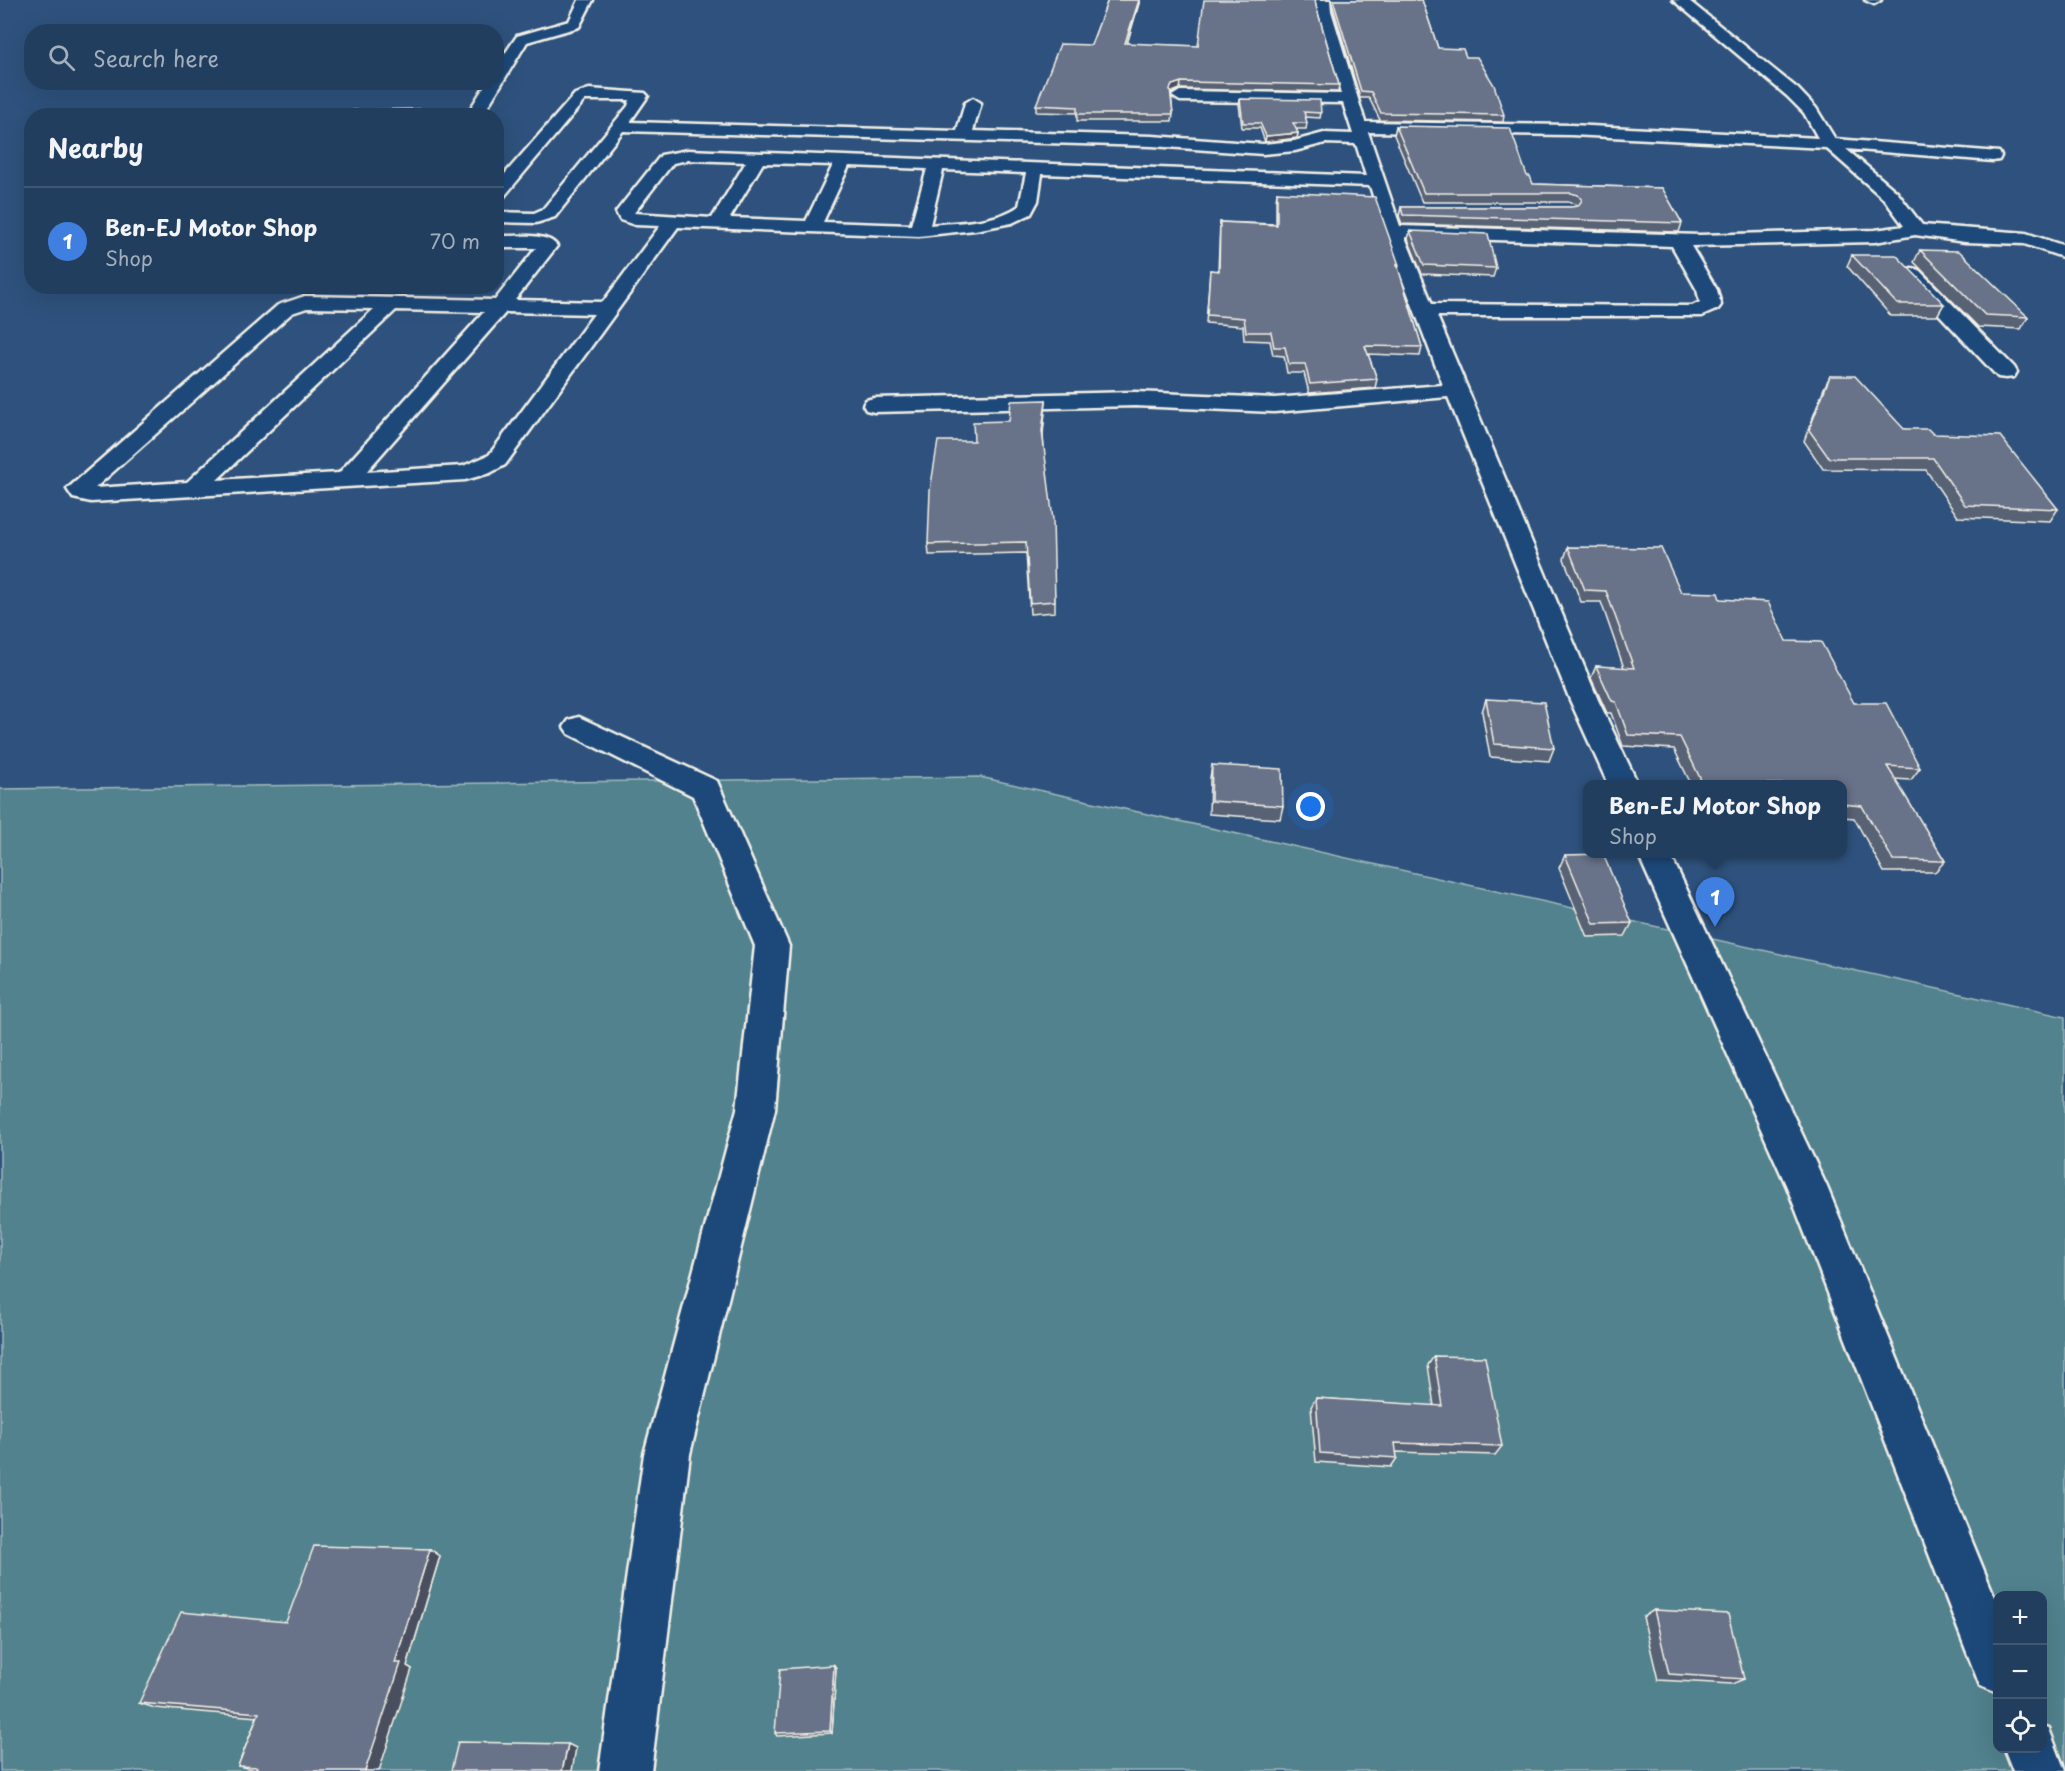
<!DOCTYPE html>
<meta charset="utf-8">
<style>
body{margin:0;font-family:"Playpen Sans",sans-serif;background:#2a4564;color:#f1f3f6}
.controls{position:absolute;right:18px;bottom:18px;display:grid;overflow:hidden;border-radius:12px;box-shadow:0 6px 24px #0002}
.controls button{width:54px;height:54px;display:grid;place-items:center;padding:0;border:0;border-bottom:2px solid #3f5773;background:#223e5e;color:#f1f3f6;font:30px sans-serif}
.you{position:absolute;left:1311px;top:807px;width:21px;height:21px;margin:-15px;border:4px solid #fff;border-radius:50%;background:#1a73e8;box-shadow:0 0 0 9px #1a73e833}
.badge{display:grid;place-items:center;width:39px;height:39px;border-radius:50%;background:#ff9aa2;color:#fff;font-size:20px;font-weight:700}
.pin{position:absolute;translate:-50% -50px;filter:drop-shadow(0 2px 3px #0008)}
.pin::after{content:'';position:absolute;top:32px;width:21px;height:18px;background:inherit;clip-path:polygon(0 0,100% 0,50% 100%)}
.popup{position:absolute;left:1583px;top:780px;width:264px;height:78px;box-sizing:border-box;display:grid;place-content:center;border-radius:12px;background:#223e5e;filter:drop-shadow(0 2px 4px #0005);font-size:20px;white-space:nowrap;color:#a2aebc}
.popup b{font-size:22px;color:#f1f3f6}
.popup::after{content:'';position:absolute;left:50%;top:100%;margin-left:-12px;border:12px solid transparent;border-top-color:#223e5e}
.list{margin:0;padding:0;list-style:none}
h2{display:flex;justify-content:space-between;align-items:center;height:78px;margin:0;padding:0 24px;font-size:26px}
h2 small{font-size:20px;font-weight:400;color:#a2aebc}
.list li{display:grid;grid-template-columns:39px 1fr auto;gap:18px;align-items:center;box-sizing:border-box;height:108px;padding:0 24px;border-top:2px solid #3f5773}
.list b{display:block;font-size:22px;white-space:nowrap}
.list p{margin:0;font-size:20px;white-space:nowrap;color:#a2aebc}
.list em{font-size:20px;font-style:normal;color:#a2aebc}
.icon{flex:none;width:33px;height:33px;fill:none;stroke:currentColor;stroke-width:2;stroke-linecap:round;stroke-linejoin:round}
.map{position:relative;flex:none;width:2065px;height:1771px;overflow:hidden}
.search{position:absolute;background:#223e5e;box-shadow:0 6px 24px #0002;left:24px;top:24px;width:480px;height:66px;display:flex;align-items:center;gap:15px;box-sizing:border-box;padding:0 21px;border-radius:24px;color:#a2aebc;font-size:22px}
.panel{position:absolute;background:#223e5e;box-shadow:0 6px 24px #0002;left:24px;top:108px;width:480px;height:186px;border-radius:24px}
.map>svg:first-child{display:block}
.green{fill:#51828d;stroke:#a2baba;stroke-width:1.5;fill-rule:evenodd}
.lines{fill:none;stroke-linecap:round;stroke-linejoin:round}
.minor-casing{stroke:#f4f1e8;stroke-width:5}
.minor{fill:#1f4a7a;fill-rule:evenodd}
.wall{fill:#596275;stroke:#f4f1e8;stroke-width:1.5}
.shaded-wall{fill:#49505f;stroke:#f4f1e8;stroke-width:1.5}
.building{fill:#687288;stroke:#f4f1e8;stroke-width:1.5}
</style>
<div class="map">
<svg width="2065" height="1771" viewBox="0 0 2065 1771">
<rect width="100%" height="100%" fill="#2e527d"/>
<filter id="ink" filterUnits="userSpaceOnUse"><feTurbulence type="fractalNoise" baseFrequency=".0167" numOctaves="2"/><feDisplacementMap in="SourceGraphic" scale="12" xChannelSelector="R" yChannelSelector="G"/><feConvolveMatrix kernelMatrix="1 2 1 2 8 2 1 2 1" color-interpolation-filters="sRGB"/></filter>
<g filter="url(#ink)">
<path class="green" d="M 980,777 L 2065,1017 L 2065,1771 L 0,1771 L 0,789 ZM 1998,1596 L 2042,1596 L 2042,1748 L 1998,1748 Z"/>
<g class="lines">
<g class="minor-casing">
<path id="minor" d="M 579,0 L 593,0 L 579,27 L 527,42 L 482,116 L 466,116 L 487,82 L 496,82 L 496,67 L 517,36 L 569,21 Z
M 1316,0 L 1330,0 L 1331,11 L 1365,122 L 1571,125 L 1818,138 L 1804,113 L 1787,96 L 1673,0 L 1688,0 L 1798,89 L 1816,108 L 1835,139 L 1999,152 L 2001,156 L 1999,160 L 1993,161 L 1846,149 L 1897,192 L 1922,225 L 2026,233 L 2065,246 L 2065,258 L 2024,244 L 1965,242 L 1915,235 L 1875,242 L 1691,246 L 1717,290 L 1721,305 L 1718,309 L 1702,316 L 1437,316 L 1598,700 L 1638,784 L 1608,784 L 1570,700 L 1448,397 L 1274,412 L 1135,406 L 874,412 L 866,410 L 863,405 L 866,400 L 874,398 L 1135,392 L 1274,398 L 1443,385 L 1384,231 L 1370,186 L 1042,174 L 1038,201 L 1031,214 L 1012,223 L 975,230 L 919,236 L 678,227 L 505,465 L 490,473 L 465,480 L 91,502 L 73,498 L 67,489 L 278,305 L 305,296 L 495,300 L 536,248 L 496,248 L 496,236 C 513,237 547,231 557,246 L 515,300 L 603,302 L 660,226 L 635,225 L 620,220 L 616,212 L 661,155 L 688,150 L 1366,176 L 1356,144 L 1325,143 L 1295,151 L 1263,154 L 1152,146 L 623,131 L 555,217 L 536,223 L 496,222 L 496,212 L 534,213 L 543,209 L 628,106 L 630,100 L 585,100 L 502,199 L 496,200 L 496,184 L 575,94 L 589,89 L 645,93 L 648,96 L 630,122 L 957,131 L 965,103 L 973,98 L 981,103 L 973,131 L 1152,136 L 1263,144 L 1294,141 L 1324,133 L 1353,134 L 1343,103 L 1180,101 L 1172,96 L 1180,91 L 1341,94 L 1317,11 ZM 1368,132 L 1571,135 L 1826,148 L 1885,200 L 1904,226 L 1875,230 L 1700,235 L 1400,226 ZM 688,160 L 746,162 L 712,218 L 634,213 L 673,163 ZM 763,163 L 833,165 L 806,221 L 730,218 ZM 849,166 L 927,169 L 911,225 L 823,222 ZM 943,170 L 1026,173 L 1019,206 C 995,223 958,222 930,225 ZM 1405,237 L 1672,246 L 1697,290 L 1700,302 L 1692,306 L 1432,304 ZM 307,308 L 374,309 L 187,482 L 95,488 L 292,313 ZM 396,310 L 484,312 L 339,473 L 217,480 ZM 506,312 L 594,314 L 489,455 L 463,466 L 366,472 Z
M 1865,0 L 1881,0 L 1874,4 Z
M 1912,268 L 1919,270 L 2014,367 L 2017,372 L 2014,377 L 2006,378 L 1998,377 L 1905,278 L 1902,274 L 1905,270 Z
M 579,717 L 717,781 L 789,946 L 775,1109 L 690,1454 L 651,1771 L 599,1771 L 644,1454 L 737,1109 L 755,946 L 693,796 L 569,734 L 564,727 L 569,720 Z
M 1638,854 L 1670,854 L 1827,1187 L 1998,1605 L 1998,1693 L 1980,1686 L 1787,1187 Z
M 2042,1727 L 2049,1729 L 2065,1771 L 2013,1771 L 2004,1748 L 2042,1748 Z"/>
</g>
<use href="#minor" class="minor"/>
</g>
<path class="wall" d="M 1108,0 L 1140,0 L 1127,44 L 1198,46 L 1316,6 L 1339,85 L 1338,92 L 1180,89 L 1172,92 L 1171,94 L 1173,114 L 1172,121 L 1077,121 L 1077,113 L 1036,112 L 1036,105 L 1091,45 Z
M 1331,0 L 1422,0 L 1438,48 L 1466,57 L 1504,115 L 1503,122 L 1380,120 L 1369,98 L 1360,98 Z
M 1240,99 L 1321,113 L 1320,118 L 1305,117 L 1307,123 L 1306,129 L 1296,129 L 1298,133 L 1297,138 L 1265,142 L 1260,128 L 1242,128 L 1239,104 Z
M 1396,126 L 1527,176 L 1533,184 L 1662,188 L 1682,223 L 1679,232 L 1402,224 L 1399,216 L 1401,207 L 1571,207 L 1577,206 L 1576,204 L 1568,202 L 1422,202 L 1394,135 Z
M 1277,192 L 1399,265 L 1398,270 L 1422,347 L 1420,356 L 1368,354 L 1377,379 L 1375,388 L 1309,393 L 1304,373 L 1287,373 L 1284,356 L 1273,355 L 1270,341 L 1244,340 L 1243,326 L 1206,323 L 1210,270 L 1218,271 L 1220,222 L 1276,224 L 1276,200 Z
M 1410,231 L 1496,268 L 1493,277 L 1422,274 L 1408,239 Z
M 1920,250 L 2028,317 L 2021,329 L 1978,327 L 1914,262 Z
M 1852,255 L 1944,304 L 1937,316 L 1891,316 L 1847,266 Z
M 1830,376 L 1904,429 L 1933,434 L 2058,509 L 2050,521 L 1958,517 L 1926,470 L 1823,469 L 1804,441 L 1824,388 Z
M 1046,400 L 1043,435 L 1055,601 L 1055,612 L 1030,614 L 1026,553 L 929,555 L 928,544 L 974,441 Z
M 1568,547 L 1681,592 L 1720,599 L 1786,641 L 1854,703 L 1920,768 L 1911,780 L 1894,779 L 1945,861 L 1935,872 L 1884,872 L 1854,818 L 1842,817 L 1842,784 L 1691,784 L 1674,749 L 1623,746 L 1611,713 L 1607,713 L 1591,678 L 1596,666 L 1624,668 L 1601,602 L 1581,602 L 1564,559 Z
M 1486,699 L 1554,748 L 1549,761 L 1490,757 L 1482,712 Z
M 1212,765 L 1283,806 L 1280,819 L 1209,814 L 1210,778 Z
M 1565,855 L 1632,923 L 1625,936 L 1587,937 L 1559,868 Z
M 1434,1356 L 1502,1446 L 1495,1455 L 1396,1452 L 1397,1458 L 1391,1467 L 1316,1462 L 1311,1407 L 1316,1398 L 1434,1406 L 1428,1365 Z
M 430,1549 L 440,1556 L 407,1666 L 412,1669 L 255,1770 L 238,1766 L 257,1717 L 155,1708 L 139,1703 Z
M 1654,1610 L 1744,1679 L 1732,1684 L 1658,1680 L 1643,1617 Z
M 834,1665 L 836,1668 L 832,1733 L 777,1736 L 775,1733 Z"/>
<path class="shaded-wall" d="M 1139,0 L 1140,0 L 1125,50 L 1125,43 Z
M 1181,82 L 1180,89 L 1172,92 L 1170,95 L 1170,89 L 1172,85 Z
M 420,109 L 422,116 L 417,116 Z
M 1298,133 L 1297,138 L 1265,142 L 1266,136 Z
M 1046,400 L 1045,410 L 1042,441 L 1042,431 Z
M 430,1549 L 440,1556 L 407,1666 L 412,1669 L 379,1771 L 365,1771 L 395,1663 Z
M 834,1665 L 836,1668 L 832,1733 L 830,1731 Z
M 568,1744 L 576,1748 L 572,1771 L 562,1771 Z"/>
<path class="building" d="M 1108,0 L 1139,0 L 1125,43 L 1198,46 L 1204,0 L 1315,0 L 1316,6 L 1339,85 L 1181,82 L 1172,85 L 1170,89 L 1173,114 L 1077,114 L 1077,107 L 1036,105 L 1060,44 L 1091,45 Z
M 1333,0 L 1422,0 L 1438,48 L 1463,49 L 1466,57 L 1477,57 L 1494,85 L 1504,115 L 1381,113 L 1371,92 L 1361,91 Z
M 1240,99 L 1320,100 L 1321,113 L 1304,112 L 1307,123 L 1293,123 L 1298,133 L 1266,136 L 1260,123 L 1243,123 Z
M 420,109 L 417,116 L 348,116 L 353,110 Z
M 1396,126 L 1510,128 L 1527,176 L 1530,176 L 1533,184 L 1662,188 L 1682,223 L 1403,215 L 1401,207 L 1571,207 L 1578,206 L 1582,200 L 1578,195 L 1571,193 L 1424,193 Z
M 1277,192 L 1375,197 L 1399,265 L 1397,264 L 1422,347 L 1365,346 L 1377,379 L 1310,384 L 1305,364 L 1289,364 L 1285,347 L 1274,347 L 1271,332 L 1246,332 L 1244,318 L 1207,315 L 1210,270 L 1219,271 L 1220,222 L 1277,225 Z
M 1410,231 L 1488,234 L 1496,268 L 1424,265 Z
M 1920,250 L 1959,251 L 2028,317 L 1985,315 Z
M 1852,255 L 1896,255 L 1944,304 L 1897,304 Z
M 1830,376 L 1855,376 L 1904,429 L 1928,429 L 1933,434 L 2000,436 L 2058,509 L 1965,505 L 1933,458 L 1829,458 L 1809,430 Z
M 1046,400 L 1042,431 L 1053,520 L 1055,601 L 1030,603 L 1026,542 L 928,544 L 930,491 L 938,441 L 974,441 L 973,422 L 1009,421 L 1011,401 Z
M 1568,547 L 1661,548 L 1681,592 L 1718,593 L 1720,599 L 1768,602 L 1786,641 L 1821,642 L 1854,703 L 1886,703 L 1920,768 L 1887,766 L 1945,861 L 1893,860 L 1862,806 L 1842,804 L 1842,784 L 1703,784 L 1680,737 L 1628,735 L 1616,702 L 1612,701 L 1596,666 L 1634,668 L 1606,591 L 1585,590 Z
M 1486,699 L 1544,702 L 1554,748 L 1494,744 Z
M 1212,765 L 1282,769 L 1283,806 L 1211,801 Z
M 1603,854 L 1632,923 L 1594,924 L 1565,855 Z
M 1434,1356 L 1485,1357 L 1502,1446 L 1395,1443 L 1397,1458 L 1320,1453 L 1316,1398 L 1442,1406 Z
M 314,1546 L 430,1549 L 395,1663 L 401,1663 L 365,1771 L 255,1771 L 257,1767 L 238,1766 L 259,1713 L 139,1703 L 181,1612 L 286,1622 Z
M 1654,1610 L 1728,1614 L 1744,1679 L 1669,1674 Z
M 834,1665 L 830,1731 L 775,1733 L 780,1669 Z
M 458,1742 L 568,1744 L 562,1771 L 451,1771 Z"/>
</g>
</svg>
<div class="controls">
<button>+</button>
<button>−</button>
<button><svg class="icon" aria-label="locate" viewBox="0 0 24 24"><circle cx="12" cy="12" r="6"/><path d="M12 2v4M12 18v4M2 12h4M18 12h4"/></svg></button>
</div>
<div class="you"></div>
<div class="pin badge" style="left:1715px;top:927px;background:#3f7fe0">1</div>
<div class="popup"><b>Ben-EJ Motor Shop</b>Shop</div>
<div class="search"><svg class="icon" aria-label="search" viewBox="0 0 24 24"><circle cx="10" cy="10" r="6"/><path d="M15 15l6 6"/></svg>Search here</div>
<section class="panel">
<h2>Nearby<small></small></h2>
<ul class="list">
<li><span class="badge" style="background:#3f7fe0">1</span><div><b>Ben-EJ Motor Shop</b><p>Shop</p></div><em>70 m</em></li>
</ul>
</section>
</div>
